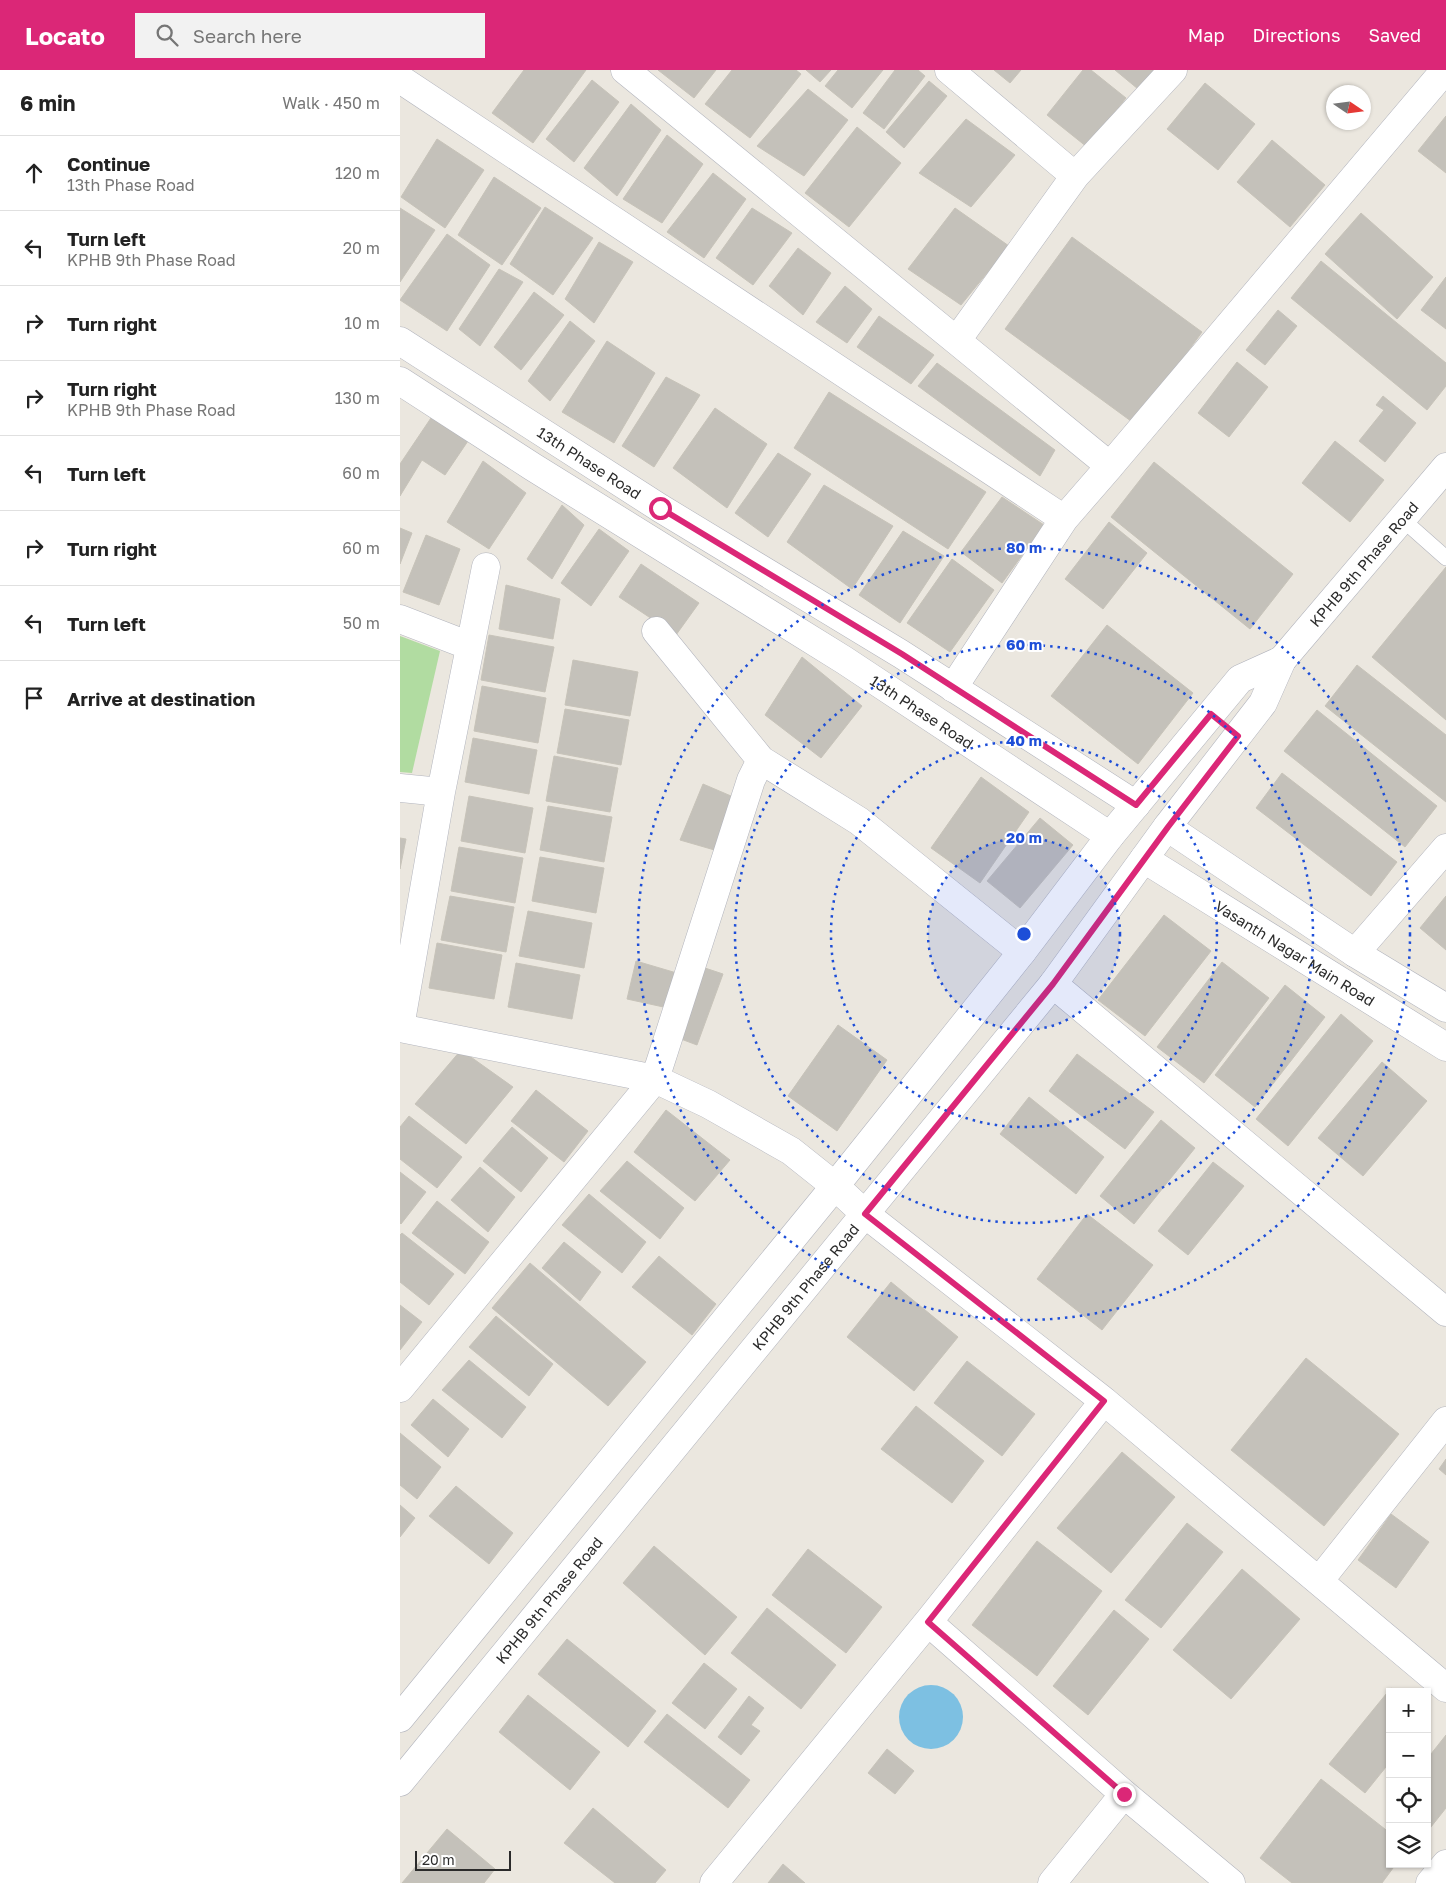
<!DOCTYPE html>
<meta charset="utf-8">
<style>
body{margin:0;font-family:"Golos Text",sans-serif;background:#f2f2f2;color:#222}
.controls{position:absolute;right:15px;bottom:15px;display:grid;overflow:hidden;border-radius:0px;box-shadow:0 1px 4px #0004}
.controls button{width:45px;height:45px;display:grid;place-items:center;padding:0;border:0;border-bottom:1px solid #e0e0e0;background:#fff;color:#222;font:25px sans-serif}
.compass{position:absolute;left:926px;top:15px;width:45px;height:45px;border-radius:50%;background:#fff;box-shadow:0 1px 4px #0004;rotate:103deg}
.scale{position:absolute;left:15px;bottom:12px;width:96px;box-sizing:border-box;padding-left:5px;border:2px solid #2b2b2b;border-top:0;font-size:14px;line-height:18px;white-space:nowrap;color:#2b2b2b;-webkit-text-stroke:4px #fff;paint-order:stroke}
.stop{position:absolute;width:15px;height:15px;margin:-11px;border:4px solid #db2777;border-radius:50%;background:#fff}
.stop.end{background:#db2777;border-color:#fff;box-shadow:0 1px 5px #0008}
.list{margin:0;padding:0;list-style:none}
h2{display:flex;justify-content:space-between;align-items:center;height:65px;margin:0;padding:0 20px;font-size:21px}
h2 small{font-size:16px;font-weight:400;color:#767676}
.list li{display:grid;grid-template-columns:32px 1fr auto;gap:15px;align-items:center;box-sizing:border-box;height:75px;padding:0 20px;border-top:1px solid #e0e0e0}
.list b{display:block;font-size:19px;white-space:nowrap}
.list p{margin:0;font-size:16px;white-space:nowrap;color:#767676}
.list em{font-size:16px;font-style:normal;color:#767676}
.icon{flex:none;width:28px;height:28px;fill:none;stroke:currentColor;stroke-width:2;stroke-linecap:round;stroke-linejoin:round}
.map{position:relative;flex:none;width:1046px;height:1813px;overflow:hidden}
header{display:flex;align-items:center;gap:30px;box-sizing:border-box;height:70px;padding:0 25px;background:#db2777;color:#fff}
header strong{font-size:24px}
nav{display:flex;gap:28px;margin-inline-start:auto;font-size:18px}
.search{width:350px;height:45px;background:#f2f2f2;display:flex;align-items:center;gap:12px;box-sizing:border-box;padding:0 18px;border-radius:0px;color:#767676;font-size:19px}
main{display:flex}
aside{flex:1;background:#fff}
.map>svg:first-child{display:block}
.green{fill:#b1dca1}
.water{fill:#7dc0e2}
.building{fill:#c4c1ba;stroke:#c7c3b9}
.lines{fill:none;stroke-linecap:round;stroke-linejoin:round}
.service-casing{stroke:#b2b4bd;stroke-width:16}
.minor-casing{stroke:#b2b4bd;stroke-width:29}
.tertiary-casing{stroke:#b2b4bd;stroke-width:29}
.service{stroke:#fff;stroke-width:15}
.minor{stroke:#fff;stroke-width:28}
.tertiary{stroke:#fff;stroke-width:28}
.route{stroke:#db2777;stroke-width:6}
.ring{fill:none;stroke:#1d4ed8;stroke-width:2.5;stroke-dasharray:2.5 5}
.labels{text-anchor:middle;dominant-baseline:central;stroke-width:4;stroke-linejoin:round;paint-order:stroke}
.street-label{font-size:15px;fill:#2b2b2b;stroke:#fff}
.centre{fill:#1d4ed8;stroke:#fff;stroke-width:2.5}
.ring-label{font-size:15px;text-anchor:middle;font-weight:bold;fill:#1d4ed8;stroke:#fff;stroke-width:4;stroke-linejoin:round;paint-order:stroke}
</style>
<header>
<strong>Locato</strong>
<div class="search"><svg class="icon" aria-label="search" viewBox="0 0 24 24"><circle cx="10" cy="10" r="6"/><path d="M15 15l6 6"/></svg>Search here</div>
<nav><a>Map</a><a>Directions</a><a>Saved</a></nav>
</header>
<main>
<aside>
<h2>6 min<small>Walk · 450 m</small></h2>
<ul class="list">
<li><svg class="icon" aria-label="ahead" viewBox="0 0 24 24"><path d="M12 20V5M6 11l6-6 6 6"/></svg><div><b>Continue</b><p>13th Phase Road</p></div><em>120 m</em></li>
<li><svg class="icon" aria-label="left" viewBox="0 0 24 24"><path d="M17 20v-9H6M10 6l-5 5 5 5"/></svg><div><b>Turn left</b><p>KPHB 9th Phase Road</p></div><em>20 m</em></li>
<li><svg class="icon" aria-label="right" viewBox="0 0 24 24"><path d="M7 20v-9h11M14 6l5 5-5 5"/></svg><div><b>Turn right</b></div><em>10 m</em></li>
<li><svg class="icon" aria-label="right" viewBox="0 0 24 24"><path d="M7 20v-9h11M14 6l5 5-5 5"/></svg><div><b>Turn right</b><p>KPHB 9th Phase Road</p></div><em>130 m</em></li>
<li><svg class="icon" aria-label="left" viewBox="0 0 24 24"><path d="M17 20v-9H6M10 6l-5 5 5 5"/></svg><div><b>Turn left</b></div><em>60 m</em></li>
<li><svg class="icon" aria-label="right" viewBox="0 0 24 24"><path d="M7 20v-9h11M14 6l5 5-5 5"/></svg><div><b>Turn right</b></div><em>60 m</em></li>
<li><svg class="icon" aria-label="left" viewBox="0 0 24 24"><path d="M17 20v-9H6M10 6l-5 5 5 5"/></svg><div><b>Turn left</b></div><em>50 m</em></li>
<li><svg class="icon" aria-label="arrive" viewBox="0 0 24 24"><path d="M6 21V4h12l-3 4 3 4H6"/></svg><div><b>Arrive at destination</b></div></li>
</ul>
</aside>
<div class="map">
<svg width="1046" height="1813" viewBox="0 0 1046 1813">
<rect width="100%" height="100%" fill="#ebe7df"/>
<path class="green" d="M 0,566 L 40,581 L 12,703 L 0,702 Z"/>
<path class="water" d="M499 1647a32 32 0 1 1 64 0a32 32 0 1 1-64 0Z"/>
<path class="building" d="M 124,0 L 186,0 L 133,73 L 92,43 Z
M 258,0 L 316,0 L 294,28 Z
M 332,0 L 396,0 L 401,4 L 350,68 L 305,34 Z
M 406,0 L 431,0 L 420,12 Z
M 438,0 L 483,0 L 452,38 L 425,16 Z
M 495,0 L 518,0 L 525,6 L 484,59 L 463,43 Z
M 594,0 L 621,0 L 610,13 Z
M 683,0 L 691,0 L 726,28 L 687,77 L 647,45 Z
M 715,0 L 754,0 L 738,19 Z
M 192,10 L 219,32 L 174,92 L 146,69 Z
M 529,11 L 547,26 L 504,78 L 486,62 Z
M 805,13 L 855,54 L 818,100 L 767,59 Z
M 408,19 L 448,50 L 404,106 L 357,76 Z
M 231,34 L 261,60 L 217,126 L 184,98 Z
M 1046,46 L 1046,103 L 1018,81 Z
M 566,49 L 615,85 L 571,137 L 519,103 Z
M 457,57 L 501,93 L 449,157 L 405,123 Z
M 267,65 L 303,94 L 262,153 L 223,129 Z
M 37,69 L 84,100 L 45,158 L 1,127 Z
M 872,70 L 925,115 L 890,157 L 837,112 Z
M 313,103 L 346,129 L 304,188 L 267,162 Z
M 94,107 L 141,138 L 102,195 L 58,165 Z
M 145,137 L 193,168 L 153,225 L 110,194 Z
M 0,138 L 35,160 L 0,212 Z
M 352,138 L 392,163 L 353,215 L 316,188 Z
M 555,138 L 609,176 L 561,235 L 508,199 Z
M 961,143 L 1033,207 L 997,249 L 925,184 Z
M 47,164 L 90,195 L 47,261 L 0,230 Z
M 672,167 L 802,262 L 735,354 L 605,259 Z
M 199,172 L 233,192 L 194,253 L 165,229 Z
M 398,178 L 431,203 L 403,245 L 369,216 Z
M 921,191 L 1046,293 L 1046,316 L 1027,340 L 891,228 Z
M 99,199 L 123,212 L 80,276 L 59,259 Z
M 1046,207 L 1046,259 L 1021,240 Z
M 445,216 L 472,239 L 447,273 L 416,252 Z
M 134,222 L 164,245 L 121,300 L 94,277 Z
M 878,240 L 897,256 L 865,295 L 846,280 Z
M 479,246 L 534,285 L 511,314 L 457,277 Z
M 170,251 L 195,271 L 150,331 L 128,311 Z
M 207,271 L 255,303 L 214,373 L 162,342 Z
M 837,292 L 868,317 L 829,367 L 798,343 Z
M 537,293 L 655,380 L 640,406 L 518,316 Z
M 266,307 L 300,325 L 254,397 L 222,376 Z
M 429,322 L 586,422 L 548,479 L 394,378 Z
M 983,326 L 1016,353 L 985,392 L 959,371 L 984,340 L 976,335 Z
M 315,338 L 367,374 L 327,438 L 273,398 Z
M 35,342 L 70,368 L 45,405 L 22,390 L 0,426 L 0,394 Z
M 935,371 L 984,410 L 950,452 L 902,413 Z
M 378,383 L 411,404 L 368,467 L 335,443 Z
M 83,391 L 126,423 L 89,479 L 47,452 Z
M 754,392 L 893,504 L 850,559 L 711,447 Z
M 424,415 L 493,456 L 452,519 L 387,472 Z
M 602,427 L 644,455 L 602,513 L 561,482 Z
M 162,435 L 184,455 L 152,509 L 127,489 Z
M 709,452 L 747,483 L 703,539 L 665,509 Z
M 0,458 L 12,463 L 0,494 Z
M 199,459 L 229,481 L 191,536 L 161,513 Z
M 503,461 L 544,486 L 500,553 L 459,525 Z
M 26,465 L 60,479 L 39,535 L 3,522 Z
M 552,489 L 594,520 L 550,582 L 507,553 Z
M 241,494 L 299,533 L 276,565 L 219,527 Z
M 1046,497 L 1046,650 L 972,587 Z
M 106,515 L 160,529 L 153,569 L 99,559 Z
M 707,555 L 793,623 L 738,694 L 651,626 Z
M 89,565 L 154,577 L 145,622 L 81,610 Z
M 402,587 L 462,636 L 421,688 L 365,645 Z
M 173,590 L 238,602 L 230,646 L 165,635 Z
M 957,595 L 1046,665 L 1046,732 L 925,636 Z
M 82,616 L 146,628 L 138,673 L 74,661 Z
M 165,639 L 229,650 L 221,695 L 157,683 Z
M 917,640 L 1037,736 L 1005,777 L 884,681 Z
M 73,668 L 137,680 L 129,724 L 65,712 Z
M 154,686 L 218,698 L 210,742 L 146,731 Z
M 882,703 L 997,792 L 971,826 L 856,738 Z
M 581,707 L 629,742 L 580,813 L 531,778 Z
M 303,714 L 338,729 L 318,781 L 280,770 Z
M 69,726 L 133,738 L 125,783 L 61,771 Z
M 148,736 L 212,747 L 204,792 L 140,780 Z
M 640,748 L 673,775 L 620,838 L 587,811 Z
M 0,768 L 6,769 L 0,799 Z
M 59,777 L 123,788 L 115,833 L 51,821 Z
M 140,787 L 204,798 L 196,843 L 132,831 Z
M 50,826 L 114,837 L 106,882 L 41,870 Z
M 1046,826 L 1046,880 L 1020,858 Z
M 128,841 L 192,853 L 184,898 L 119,886 Z
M 764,845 L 811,881 L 745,966 L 698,930 Z
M 37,873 L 102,885 L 94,929 L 29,918 Z
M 236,891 L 280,904 L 268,938 L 227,929 Z
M 822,892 L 869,928 L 804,1013 L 757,977 Z
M 116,893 L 180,905 L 172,949 L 108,937 Z
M 299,896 L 323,904 L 297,975 L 273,966 Z
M 885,915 L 925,947 L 855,1037 L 815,1005 Z
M 941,944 L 973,971 L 888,1076 L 856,1049 Z
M 438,955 L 487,990 L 437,1061 L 388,1026 Z
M 61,980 L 113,1017 L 66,1074 L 15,1034 Z
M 677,984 L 754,1042 L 725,1079 L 649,1021 Z
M 982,992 L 1027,1031 L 963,1106 L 918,1068 Z
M 136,1020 L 188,1061 L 164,1092 L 111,1051 Z
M 629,1027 L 704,1087 L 676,1124 L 600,1064 Z
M 266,1040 L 330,1090 L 295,1131 L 234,1082 Z
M 9,1046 L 62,1087 L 37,1118 L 0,1089 L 0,1057 Z
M 761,1050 L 795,1078 L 734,1154 L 700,1126 Z
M 112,1057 L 148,1088 L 121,1122 L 83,1091 Z
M 227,1091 L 284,1138 L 260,1169 L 200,1121 Z
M 813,1092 L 844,1116 L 788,1185 L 758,1161 Z
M 80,1097 L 115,1127 L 88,1162 L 51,1130 Z
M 0,1102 L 26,1122 L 1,1154 L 0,1153 Z
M 189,1124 L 246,1172 L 222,1203 L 162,1155 Z
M 37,1131 L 89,1172 L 65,1204 L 12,1163 Z
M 687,1144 L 753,1195 L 702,1260 L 637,1209 Z
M 2,1163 L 54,1204 L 29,1235 L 0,1212 L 0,1165 Z
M 164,1172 L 201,1202 L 180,1231 L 142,1198 Z
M 259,1186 L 316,1234 L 292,1265 L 232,1217 Z
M 130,1193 L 246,1292 L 208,1336 L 92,1238 Z
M 491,1212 L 558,1267 L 514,1321 L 447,1267 Z
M 0,1235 L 22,1252 L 0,1280 Z
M 96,1246 L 153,1294 L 129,1326 L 69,1277 Z
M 906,1288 L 999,1364 L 924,1456 L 831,1380 Z
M 69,1290 L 126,1337 L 102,1368 L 42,1320 Z
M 567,1291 L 635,1344 L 602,1386 L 534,1333 Z
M 33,1329 L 69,1359 L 48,1387 L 11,1355 Z
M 516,1336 L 584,1391 L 552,1433 L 481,1379 Z
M 0,1363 L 41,1397 L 17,1429 L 0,1415 Z
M 722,1382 L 775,1427 L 711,1503 L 657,1458 Z
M 1046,1389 L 1046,1405 L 1039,1399 Z
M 56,1416 L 113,1463 L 89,1494 L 29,1446 Z
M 0,1435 L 15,1448 L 0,1467 Z
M 991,1444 L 1029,1472 L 996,1518 L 958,1490 Z
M 787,1453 L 823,1482 L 761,1558 L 725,1530 Z
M 637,1471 L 702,1521 L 637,1606 L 572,1555 Z
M 254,1476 L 337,1547 L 305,1585 L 223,1513 Z
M 408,1479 L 482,1537 L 446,1583 L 372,1525 Z
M 842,1499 L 900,1549 L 831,1629 L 773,1580 Z
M 367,1538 L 436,1595 L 401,1639 L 331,1583 Z
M 714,1540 L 749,1569 L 688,1645 L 653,1616 Z
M 167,1569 L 256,1641 L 228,1677 L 138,1604 Z
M 304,1593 L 337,1619 L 305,1659 L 272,1633 Z
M 991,1618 L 996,1622 L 990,1622 L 990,1692 L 965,1723 L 929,1694 Z
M 128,1625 L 200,1682 L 170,1720 L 99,1662 Z
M 349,1626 L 364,1638 L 351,1655 L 360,1661 L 341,1685 L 318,1667 Z
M 267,1644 L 350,1710 L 328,1738 L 244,1672 Z
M 1046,1665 L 1046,1738 L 1027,1762 L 1027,1689 Z
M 487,1679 L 514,1701 L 495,1724 L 468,1703 Z
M 921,1709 L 990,1763 L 990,1794 L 996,1794 L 982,1813 L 892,1813 L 860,1788 Z
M 193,1738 L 266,1800 L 255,1813 L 215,1813 L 164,1773 Z
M 47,1759 L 95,1799 L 84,1813 L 2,1813 Z
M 383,1794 L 405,1813 L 368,1813 Z"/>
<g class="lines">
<g class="service-casing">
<path id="service" d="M 1002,449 L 1046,488"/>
</g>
<g class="minor-casing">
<path id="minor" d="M 225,0 L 710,396 L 664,449 L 553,618
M 549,0 L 675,106 L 557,270
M 0,9 L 664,449
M 675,106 L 773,0
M 710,396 L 1045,0
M 0,549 L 70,576
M 256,561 L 361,690 L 459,751 L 622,882
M 361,690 L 351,710 L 255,1009 L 308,1034 L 391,1081 L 435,1116 L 465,1144 L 704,1331
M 0,718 L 41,722
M 955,883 L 1046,778
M 653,914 L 1046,1242
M 0,957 L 41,722 L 86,497
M 0,958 L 255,1009 L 0,1318
M 919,1511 L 1046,1351
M 528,1552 L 704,1331 L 1046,1618
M 314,1813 L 528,1552 L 724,1724
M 652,1813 L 724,1724 L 831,1813
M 1030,1813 L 1046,1794"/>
</g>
<g class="tertiary-casing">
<g id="tertiary">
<path id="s1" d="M 0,271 L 260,438 L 501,584 L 736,735"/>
<path id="s2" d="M 0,311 L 133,397 L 444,590 L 710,766"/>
<path d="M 767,757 L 955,883 L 1046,938"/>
<path id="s3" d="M 744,789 L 1046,977"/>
<path d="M 0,1648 L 435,1116 L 622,882 L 710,766 L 840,609 L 882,590"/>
<path id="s4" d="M 0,1712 L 653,914 L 767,757 L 863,633 L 882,590 L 1046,397"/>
</g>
</g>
<use href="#service" class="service"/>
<use href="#minor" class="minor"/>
<use href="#tertiary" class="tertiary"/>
</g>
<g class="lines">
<path class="route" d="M 260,438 L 502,584 L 736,735 L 811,644 L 838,666 L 768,757 L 653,914 L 465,1144 L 704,1331 L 528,1552 L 724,1724"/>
</g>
<circle cx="624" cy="864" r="96" fill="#1d4ed8" fill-opacity=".12"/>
<g class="ring">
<circle cx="624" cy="864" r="96"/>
<circle cx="624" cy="864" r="193"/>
<circle cx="624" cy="864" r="289"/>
<circle cx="624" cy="864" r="386"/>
</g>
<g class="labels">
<g class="street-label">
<text stroke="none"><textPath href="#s1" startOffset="225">13th Phase Road</textPath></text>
<text stroke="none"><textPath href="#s4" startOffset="1555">KPHB 9th Phase Road</textPath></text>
<text stroke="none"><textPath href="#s2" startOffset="618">13th Phase Road</textPath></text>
<text stroke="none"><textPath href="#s3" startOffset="178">Vasanth Nagar Main Road</textPath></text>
<text stroke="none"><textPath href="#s4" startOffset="640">KPHB 9th Phase Road</textPath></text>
<text stroke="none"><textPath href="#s4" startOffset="235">KPHB 9th Phase Road</textPath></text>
</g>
</g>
<circle cx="624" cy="864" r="8" class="centre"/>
<g class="ring-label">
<text x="624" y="483">80 m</text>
<text x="624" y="580">60 m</text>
<text x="624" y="676">40 m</text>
<text x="624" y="773">20 m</text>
</g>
</svg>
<div class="controls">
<button>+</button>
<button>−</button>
<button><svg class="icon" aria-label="locate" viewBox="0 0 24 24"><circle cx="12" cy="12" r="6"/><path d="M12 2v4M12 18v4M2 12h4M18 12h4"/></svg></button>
<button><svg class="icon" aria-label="layers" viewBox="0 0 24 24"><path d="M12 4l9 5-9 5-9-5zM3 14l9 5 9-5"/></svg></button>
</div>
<svg class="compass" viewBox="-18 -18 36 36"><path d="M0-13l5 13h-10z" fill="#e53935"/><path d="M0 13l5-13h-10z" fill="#767676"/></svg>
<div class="scale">20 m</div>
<div class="stop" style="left:260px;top:438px"></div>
<div class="stop end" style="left:724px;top:1724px"></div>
</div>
</main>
